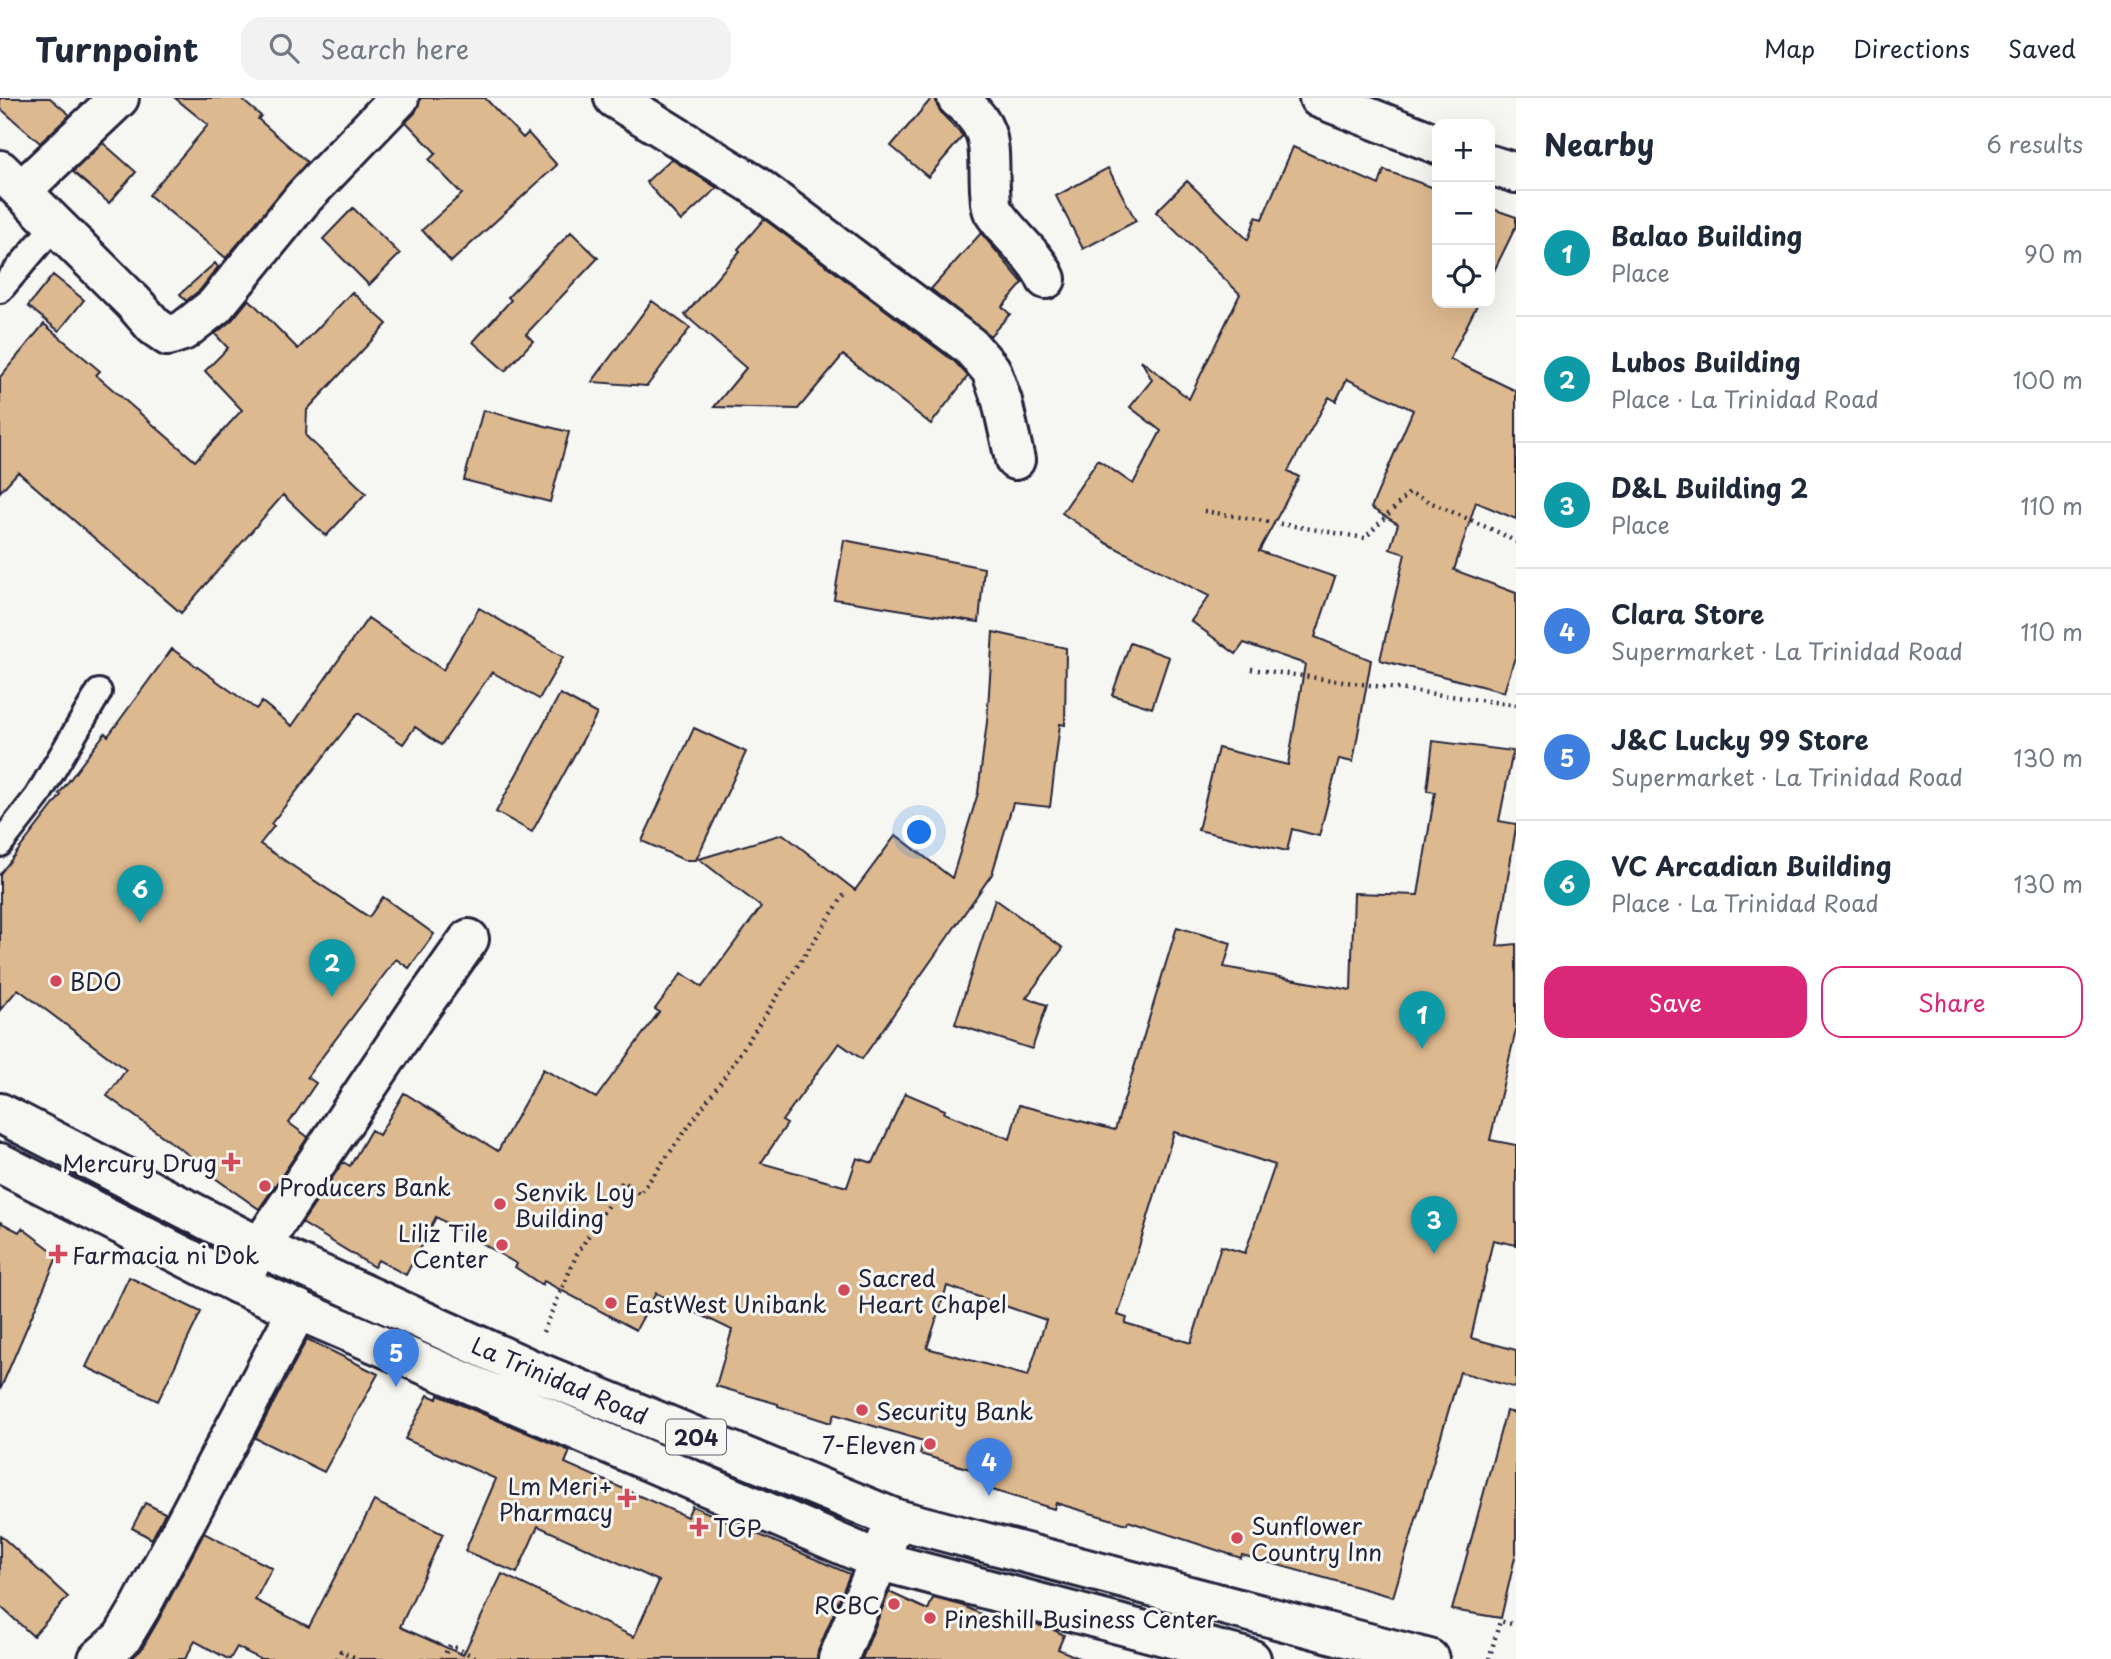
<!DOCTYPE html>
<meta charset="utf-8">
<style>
body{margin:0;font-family:"Playpen Sans",sans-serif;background:#f2f2f3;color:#1f2937}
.controls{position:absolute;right:21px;top:21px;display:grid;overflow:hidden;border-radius:14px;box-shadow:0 7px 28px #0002}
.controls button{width:63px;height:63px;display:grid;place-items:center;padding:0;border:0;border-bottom:2px solid #e0e1e3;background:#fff;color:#1f2937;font:35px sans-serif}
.you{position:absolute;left:920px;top:735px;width:24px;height:24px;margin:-18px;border:5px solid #fff;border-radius:50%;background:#1a73e8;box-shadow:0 0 0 10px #1a73e833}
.badge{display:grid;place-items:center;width:46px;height:46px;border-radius:50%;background:#db2777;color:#fff;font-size:23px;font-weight:700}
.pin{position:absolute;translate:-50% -58px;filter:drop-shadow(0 2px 4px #0008)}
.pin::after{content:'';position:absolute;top:37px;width:24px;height:21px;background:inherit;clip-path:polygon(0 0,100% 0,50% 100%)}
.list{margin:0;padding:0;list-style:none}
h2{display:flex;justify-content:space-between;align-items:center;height:91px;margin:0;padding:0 28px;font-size:30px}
h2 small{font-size:23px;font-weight:400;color:#747a83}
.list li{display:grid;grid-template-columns:46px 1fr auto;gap:21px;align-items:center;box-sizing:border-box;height:126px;padding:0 28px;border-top:2px solid #e0e1e3}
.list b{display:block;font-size:26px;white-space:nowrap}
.list p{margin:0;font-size:23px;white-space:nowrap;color:#747a83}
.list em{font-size:23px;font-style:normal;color:#747a83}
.actions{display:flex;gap:14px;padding:21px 28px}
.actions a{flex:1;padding:16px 0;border:2px solid #db2777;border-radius:21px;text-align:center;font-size:24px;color:#db2777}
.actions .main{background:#db2777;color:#fff}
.icon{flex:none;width:38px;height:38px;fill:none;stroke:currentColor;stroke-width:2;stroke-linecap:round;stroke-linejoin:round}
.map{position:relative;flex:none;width:1516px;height:1561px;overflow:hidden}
header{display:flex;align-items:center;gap:42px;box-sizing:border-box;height:98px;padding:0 35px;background:#fff;border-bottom:2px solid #e0e1e3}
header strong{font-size:33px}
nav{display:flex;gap:38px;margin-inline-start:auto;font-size:24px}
.search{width:490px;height:63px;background:#f2f2f3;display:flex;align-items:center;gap:18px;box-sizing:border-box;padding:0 24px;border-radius:21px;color:#747a83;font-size:26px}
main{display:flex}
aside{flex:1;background:#fff}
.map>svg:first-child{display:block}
.building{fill:#ddb98f;stroke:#22223b;stroke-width:2;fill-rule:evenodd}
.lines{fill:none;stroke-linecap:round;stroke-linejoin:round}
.service-casing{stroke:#22223b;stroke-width:30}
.minor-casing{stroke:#22223b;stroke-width:44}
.trunk-casing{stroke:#22223b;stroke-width:44}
.path{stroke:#22223b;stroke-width:4.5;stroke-dasharray:2 5;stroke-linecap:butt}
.service{stroke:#f6f6f2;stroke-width:24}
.minor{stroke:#f6f6f2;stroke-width:38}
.trunk{stroke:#f6f6f2;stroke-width:38}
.poi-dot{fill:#d1495b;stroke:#f6f6f2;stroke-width:2.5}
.labels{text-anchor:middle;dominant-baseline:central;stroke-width:6;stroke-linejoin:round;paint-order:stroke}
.shield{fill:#f6f6f2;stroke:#626272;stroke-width:2}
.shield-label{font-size:21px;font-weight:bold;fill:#22223b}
.poi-label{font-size:23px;fill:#22223b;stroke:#f6f6f2;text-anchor:start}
.street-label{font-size:23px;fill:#22223b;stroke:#f6f6f2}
</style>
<header>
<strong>Turnpoint</strong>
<div class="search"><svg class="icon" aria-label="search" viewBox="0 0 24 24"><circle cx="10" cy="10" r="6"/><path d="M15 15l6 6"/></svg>Search here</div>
<nav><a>Map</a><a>Directions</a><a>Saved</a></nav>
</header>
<main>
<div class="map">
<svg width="1516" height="1561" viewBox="0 0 1516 1561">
<rect width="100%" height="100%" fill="#f6f6f2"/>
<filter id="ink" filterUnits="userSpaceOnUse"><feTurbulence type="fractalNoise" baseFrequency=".0143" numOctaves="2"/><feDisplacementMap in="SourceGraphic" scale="14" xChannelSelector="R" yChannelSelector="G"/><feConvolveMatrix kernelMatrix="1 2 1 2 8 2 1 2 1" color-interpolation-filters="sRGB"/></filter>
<g filter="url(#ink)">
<path class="building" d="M 0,0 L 50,0 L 70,17 L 40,45 L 0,10 Z
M 175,0 L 240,0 L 261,18 L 258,21 L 307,64 L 226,160 L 149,97 L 208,27 Z
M 420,0 L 485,0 L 523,40 L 528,35 L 557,67 L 451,164 L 422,132 L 462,96 L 429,62 L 436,55 L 406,24 L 415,15 Z
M 932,0 L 936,0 L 937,8 L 942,16 L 963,38 L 928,79 L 891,48 Z
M 103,45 L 136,74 L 109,105 L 73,74 Z
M 1293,49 L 1379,87 L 1384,72 L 1437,91 L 1437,205 L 1478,205 L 1450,261 L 1516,293 L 1516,421 L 1476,404 L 1454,472 L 1516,495 L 1516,556 L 1504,594 L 1380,562 L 1405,456 L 1390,451 L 1398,426 L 1371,410 L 1413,312 L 1347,281 L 1336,303 L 1329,299 L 1288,373 L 1299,379 L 1259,453 L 1335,479 L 1315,539 L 1371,562 L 1353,664 L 1339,661 L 1319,738 L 1292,731 L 1287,753 L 1198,732 L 1218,650 L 1288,667 L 1305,566 L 1244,545 L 1236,556 L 1191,523 L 1209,498 L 1108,446 L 1062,415 L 1098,362 L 1133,386 L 1161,333 L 1130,309 L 1152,282 L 1141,262 L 1189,301 L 1240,196 L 1156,114 L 1187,83 L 1248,142 L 1256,119 L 1262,121 Z
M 671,61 L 717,90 L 681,123 L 646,84 Z
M 1108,70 L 1136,123 L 1083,151 L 1056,98 Z
M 353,110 L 400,156 L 369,187 L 323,141 Z
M 1490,110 L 1516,119 L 1516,128 L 1490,181 Z
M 764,121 L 955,264 L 968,278 L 931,326 L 843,257 L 798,311 L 714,309 L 746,270 L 685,217 L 740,153 L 738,151 Z
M 571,134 L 598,160 L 526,236 L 533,243 L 505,273 L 473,244 L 511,202 L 508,199 Z
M 981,135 L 1023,185 L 1002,209 L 1010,216 L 990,238 L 931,191 Z
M 215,165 L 218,169 L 200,192 L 186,203 L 180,196 Z
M 53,177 L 84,202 L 59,233 L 28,208 Z
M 352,194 L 387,226 L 307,312 L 306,338 L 366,395 L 326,438 L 283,397 L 181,515 L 18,374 L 0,394 L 0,279 L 44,226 L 100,273 L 96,277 L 195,363 L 242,312 L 205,273 L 228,250 L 215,236 L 232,222 L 249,201 L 298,251 Z
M 652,203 L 690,230 L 647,288 L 592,284 Z
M 483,312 L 569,334 L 550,404 L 464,382 Z
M 844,442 L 984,470 L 979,524 L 834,501 Z
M 479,510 L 563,559 L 539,601 L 492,574 L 441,647 L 415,629 L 403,646 L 358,615 L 271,726 L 274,728 L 260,746 L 369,819 L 383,799 L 434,836 L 409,870 L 396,861 L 307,979 L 316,985 L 289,1025 L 308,1039 L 259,1111 L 188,1061 L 190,1058 L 107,998 L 126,972 L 18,891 L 0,912 L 0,776 L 61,697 L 59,696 L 105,635 L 108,638 L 172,551 L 256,611 L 262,604 L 292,628 L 368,520 L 443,572 Z
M 993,534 L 1066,550 L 1065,627 L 1060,626 L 1050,709 L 1013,705 L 992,776 L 862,961 L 839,945 L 782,1023 L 787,1026 L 761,1065 L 847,1089 L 857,1060 L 873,1065 L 905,995 L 945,1012 L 944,1015 L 1010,1041 L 1019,1007 L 1115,1032 L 1177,829 L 1231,845 L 1224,869 L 1351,892 L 1354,795 L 1418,797 L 1435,694 L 1427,693 L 1433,643 L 1513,653 L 1499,723 L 1516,726 L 1516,729 L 1497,848 L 1516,846 L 1516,932 L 1490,1042 L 1516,1047 L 1516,1147 L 1493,1142 L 1471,1240 L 1516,1252 L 1516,1290 L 1460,1274 L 1393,1499 L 1242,1457 L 1241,1460 L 1128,1423 L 1127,1426 L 1056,1405 L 1054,1411 L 986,1390 L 990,1377 L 920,1356 L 923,1343 L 834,1316 L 831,1325 L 778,1308 L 778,1306 L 716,1288 L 732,1232 L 656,1195 L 636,1232 L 544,1183 L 542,1187 L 515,1169 L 517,1166 L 436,1119 L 406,1177 L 378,1162 L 374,1169 L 302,1125 L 343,1064 L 350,1068 L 371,1032 L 379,1037 L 404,995 L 498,1053 L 543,971 L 596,1000 L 659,914 L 655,911 L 682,875 L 702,889 L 761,809 L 699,761 L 783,736 L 855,792 L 896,737 L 952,780 L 978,695 L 987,624 ZM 1174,1034 L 1275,1067 L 1245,1155 L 1221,1148 L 1191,1245 L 1125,1225 L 1127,1220 L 1118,1217 ZM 947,1188 L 1046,1222 L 1028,1278 L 927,1250 Z
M 1130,545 L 1169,559 L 1152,610 L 1112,597 Z
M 560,596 L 597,616 L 532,734 L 496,714 Z
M 694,630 L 746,654 L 696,762 L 684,762 L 642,743 Z
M 995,801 L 1063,850 L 1026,900 L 1047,907 L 1032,951 L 955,926 Z
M 0,1124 L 19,1134 L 22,1130 L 58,1157 L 0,1292 Z
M 129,1179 L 201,1214 L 158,1303 L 86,1269 Z
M 307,1241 L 378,1276 L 324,1374 L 255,1340 Z
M 428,1297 L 437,1301 L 438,1297 L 570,1353 L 565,1365 L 687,1419 L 692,1408 L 850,1476 L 818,1553 L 817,1561 L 260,1561 L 237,1549 L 230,1561 L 228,1561 L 195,1543 L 185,1561 L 131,1561 L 141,1552 L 159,1521 L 204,1435 L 272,1470 L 255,1502 L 309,1529 L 374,1403 L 443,1436 L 400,1529 L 463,1557 L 502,1476 L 634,1539 L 659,1483 L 538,1428 L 517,1475 L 465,1453 L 496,1381 L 405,1341 Z
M 1506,1313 L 1516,1315 L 1516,1455 L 1501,1520 L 1452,1512 Z
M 145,1405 L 165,1415 L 152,1441 L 132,1430 Z
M 0,1437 L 68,1499 L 33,1538 L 0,1508 Z
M 889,1494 L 928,1512 L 933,1500 L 961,1507 L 1006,1527 L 1009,1520 L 1050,1530 L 1064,1537 L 1058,1551 L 1081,1561 L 862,1561 Z"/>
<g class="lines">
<g class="service-casing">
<path id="service" d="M 0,192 L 54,128
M 0,746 L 37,699 L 99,594"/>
</g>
<g class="minor-casing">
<path id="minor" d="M 614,0 L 753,86 L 970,248 L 991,272 L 1002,303 L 1015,362
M 957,0 C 995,30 988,47 990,92 C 991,99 990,107 993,113 C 1007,136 1037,158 1046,181
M 1319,0 L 1437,46
M 1490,67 L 1516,75
M 0,72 L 134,205 L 154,228 L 168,238 L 183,233 L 215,208 L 304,99 L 399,0
M 22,92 L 119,0
M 238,1186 L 260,1149 L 414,919 L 469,841
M 98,1561 L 122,1540 L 140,1510 L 298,1211
M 838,1561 L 896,1421"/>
</g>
<g class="trunk-casing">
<path id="trunk" d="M 0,1015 L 260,1149 L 528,1270 L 896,1421 L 1429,1561
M 0,1065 L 238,1186 L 880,1463 L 1251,1561"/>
</g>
<path class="path" d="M 1204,413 L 1365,440 L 1409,395 L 1500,435 L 1516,444
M 1251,571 L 1516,607
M 543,1234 L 577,1156 L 623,1083 L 640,1096 L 725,978 L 846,794
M 337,1561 L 341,1553 L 358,1561
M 442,1561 L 450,1547 L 479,1561
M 1489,1561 L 1500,1523 L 1516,1527"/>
<use href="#service" class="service"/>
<use href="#minor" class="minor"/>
<use href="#trunk" class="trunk"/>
</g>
</g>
<g class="poi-dot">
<circle cx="56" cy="883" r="7"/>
<path d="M227.5 1053.5h7v7h7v7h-7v7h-7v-7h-7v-7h7z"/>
<circle cx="265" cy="1088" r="7"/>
<circle cx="500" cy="1106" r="7"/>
<circle cx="502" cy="1147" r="7"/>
<path d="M54.5 1145.5h7v7h7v7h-7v7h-7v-7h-7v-7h7z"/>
<circle cx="844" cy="1192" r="7"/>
<circle cx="611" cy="1205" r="7"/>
<circle cx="862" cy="1312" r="7"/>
<circle cx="930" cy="1346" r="7"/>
<path d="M623.5 1389.5h7v7h7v7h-7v7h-7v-7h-7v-7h7z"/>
<path d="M695.5 1418.5h7v7h7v7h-7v7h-7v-7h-7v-7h7z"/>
<circle cx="1237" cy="1440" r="7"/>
<circle cx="894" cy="1506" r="7"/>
<circle cx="930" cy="1520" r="7"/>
</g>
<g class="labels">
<rect class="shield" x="666" y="1321.5" width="60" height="35" rx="5"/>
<g class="shield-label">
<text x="696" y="1339">204</text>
</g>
<g class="poi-label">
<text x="70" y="883">BDO</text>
<text x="217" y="1064" text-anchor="end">Mercury Drug</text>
<text x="279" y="1088">Producers Bank</text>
<text x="514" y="1093">Senvik Loy<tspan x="514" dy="26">Building</tspan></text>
<text x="488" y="1134" text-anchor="end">Liliz Tile<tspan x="488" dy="26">Center</tspan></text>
<text x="72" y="1156">Farmacia ni Dok</text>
<text x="858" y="1179">Sacred<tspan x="858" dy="26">Heart Chapel</tspan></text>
<text x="625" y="1205">EastWest Unibank</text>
<text x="876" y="1312">Security Bank</text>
<text x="916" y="1346" text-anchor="end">7-Eleven</text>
<text x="613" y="1387" text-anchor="end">Lm Meri+<tspan x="613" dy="26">Pharmacy</tspan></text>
<text x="1251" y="1427">Sunflower<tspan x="1251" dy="26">Country Inn</tspan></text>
<text x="713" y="1429">TGP</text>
<text x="880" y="1506" text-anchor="end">RCBC</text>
<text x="944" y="1520">Pineshill Business Center</text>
</g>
<g class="street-label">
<text transform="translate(560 1282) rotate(23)">La Trinidad Road</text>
</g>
</g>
</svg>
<div class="controls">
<button>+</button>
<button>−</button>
<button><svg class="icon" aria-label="locate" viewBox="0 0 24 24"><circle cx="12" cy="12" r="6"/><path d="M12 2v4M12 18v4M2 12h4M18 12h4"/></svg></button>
</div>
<div class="you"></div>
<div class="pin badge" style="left:1422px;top:951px;background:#0f9aa8">1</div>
<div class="pin badge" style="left:332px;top:899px;background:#0f9aa8">2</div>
<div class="pin badge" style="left:1434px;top:1156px;background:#0f9aa8">3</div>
<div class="pin badge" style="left:989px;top:1398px;background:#3f7fe0">4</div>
<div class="pin badge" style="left:396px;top:1289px;background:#3f7fe0">5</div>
<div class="pin badge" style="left:140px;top:825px;background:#0f9aa8">6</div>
</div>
<aside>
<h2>Nearby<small>6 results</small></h2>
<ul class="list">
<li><span class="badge" style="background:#0f9aa8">1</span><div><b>Balao Building</b><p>Place</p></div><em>90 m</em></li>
<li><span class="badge" style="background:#0f9aa8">2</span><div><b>Lubos Building</b><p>Place · La Trinidad Road</p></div><em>100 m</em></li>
<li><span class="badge" style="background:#0f9aa8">3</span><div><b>D&amp;L Building 2</b><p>Place</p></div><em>110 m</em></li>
<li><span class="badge" style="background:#3f7fe0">4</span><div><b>Clara Store</b><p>Supermarket · La Trinidad Road</p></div><em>110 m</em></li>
<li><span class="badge" style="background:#3f7fe0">5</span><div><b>J&amp;C Lucky 99 Store</b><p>Supermarket · La Trinidad Road</p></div><em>130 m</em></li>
<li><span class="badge" style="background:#0f9aa8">6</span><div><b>VC Arcadian Building</b><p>Place · La Trinidad Road</p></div><em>130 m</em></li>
</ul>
<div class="actions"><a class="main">Save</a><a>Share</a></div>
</aside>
</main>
